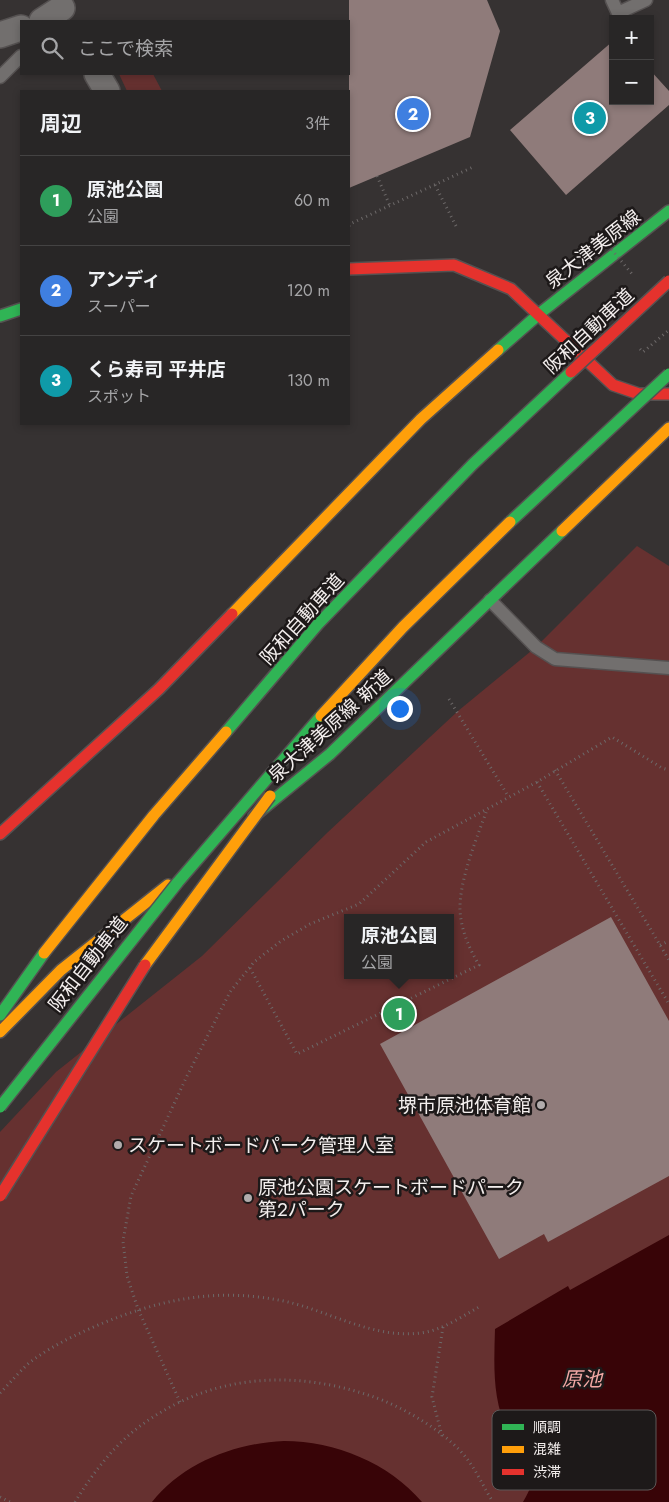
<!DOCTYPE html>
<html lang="ja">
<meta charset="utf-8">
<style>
body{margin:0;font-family:Jost,"Noto Sans JP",sans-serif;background:#343232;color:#f1f3f6}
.controls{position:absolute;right:15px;top:15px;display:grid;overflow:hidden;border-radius:0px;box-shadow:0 2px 8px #0003}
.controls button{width:45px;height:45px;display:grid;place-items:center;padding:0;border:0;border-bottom:1px solid #444343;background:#282626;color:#f1f3f6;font:25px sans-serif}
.you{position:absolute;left:399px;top:708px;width:18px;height:18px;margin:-12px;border:4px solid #fff;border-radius:50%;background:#1a73e8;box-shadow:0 0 0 8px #1a73e833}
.badge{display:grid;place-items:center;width:32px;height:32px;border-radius:50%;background:#8bbbb9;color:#fff;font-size:16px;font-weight:700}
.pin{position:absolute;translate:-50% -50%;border:2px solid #fff;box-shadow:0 1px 5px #0006}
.popup{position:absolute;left:344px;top:914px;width:110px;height:65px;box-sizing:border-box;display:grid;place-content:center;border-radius:0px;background:#282626;filter:drop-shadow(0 1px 4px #0005);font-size:16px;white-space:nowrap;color:#a5a5a7}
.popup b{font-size:19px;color:#f1f3f6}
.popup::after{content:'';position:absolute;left:50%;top:100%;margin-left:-10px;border:10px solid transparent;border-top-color:#282626}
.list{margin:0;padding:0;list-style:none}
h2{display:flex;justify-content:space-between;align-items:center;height:65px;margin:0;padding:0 20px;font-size:21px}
h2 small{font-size:16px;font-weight:400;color:#a5a5a7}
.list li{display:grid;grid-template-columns:32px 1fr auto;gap:15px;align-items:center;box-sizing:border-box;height:90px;padding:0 20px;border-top:1px solid #444343}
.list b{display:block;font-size:19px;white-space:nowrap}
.list p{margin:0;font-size:16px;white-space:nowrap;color:#a5a5a7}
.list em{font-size:16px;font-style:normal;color:#a5a5a7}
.icon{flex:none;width:28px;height:28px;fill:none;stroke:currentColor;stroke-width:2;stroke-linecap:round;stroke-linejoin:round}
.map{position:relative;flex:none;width:669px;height:1502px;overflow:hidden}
.search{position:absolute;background:#282626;box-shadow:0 2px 8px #0003;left:20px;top:20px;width:330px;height:55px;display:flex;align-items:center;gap:12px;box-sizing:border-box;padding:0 18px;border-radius:0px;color:#a5a5a7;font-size:19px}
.panel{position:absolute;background:#282626;box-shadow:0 2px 8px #0003;left:20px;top:90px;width:330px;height:335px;border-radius:0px}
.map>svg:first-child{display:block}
.green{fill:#663130;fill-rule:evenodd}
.water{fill:#380407}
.building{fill:#8f7b7a}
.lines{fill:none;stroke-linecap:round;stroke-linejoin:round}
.lane-casing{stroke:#555151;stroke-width:15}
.street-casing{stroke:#555151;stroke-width:28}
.fast-casing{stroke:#555151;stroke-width:14}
.slow-casing{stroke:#555151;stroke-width:14}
.jam-casing{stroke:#555151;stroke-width:14}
.path{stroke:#6d6969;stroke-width:3;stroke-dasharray:1 4;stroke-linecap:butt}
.lane{stroke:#726f6e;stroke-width:12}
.street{stroke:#726f6e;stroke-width:25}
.fast{stroke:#30b455;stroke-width:11}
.slow{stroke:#ff9f0a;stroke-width:11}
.jam{stroke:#e5322d;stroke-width:11}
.fast-bridge-casing{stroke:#555151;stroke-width:14;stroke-linecap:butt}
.slow-bridge-casing{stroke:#555151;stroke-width:14;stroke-linecap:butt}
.jam-bridge-casing{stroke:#555151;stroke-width:14;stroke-linecap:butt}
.path-bridge{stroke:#6d6969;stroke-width:3;stroke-dasharray:1 4;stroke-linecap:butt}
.fast-bridge{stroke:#30b455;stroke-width:11}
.slow-bridge{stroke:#ff9f0a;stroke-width:11}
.jam-bridge{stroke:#e5322d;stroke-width:11}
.poi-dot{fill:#b1acac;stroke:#1d1919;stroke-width:2}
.labels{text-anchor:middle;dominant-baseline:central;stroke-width:5;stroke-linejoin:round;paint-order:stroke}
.street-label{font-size:19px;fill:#f3eeed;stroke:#1d1919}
.poi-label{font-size:19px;fill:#f3eeed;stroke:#1d1919;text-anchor:start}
.water-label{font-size:20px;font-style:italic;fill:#f1a8a4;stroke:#1d1919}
.key{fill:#1d1919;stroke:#5d5959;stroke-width:1}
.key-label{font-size:14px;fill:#f3eeed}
</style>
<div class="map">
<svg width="669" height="1502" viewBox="0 0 669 1502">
<rect width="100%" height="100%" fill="#363232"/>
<path class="green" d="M 119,74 L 153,74 L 162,91 L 127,91 Z
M 637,546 L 669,566 L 669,1502 L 0,1502 L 0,1132 L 56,1072 L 202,956 L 328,832 L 458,711 L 536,647 ZM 348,918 L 450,918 L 450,975 L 348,975 Z"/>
<path class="water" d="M 669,1235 L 669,1502 L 523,1502 C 527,1495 533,1485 532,1477 C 531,1462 514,1446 508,1432 C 492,1399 494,1365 495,1329 L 568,1286 L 570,1290 Z
M 284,1441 C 335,1441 389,1463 422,1502 L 152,1502 C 183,1463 235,1443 284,1441 Z"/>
<path class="building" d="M 349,0 L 487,0 L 500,31 L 470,137 L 349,188 Z
M 613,41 L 613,101 L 650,101 L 650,70 L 669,91 L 669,105 L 566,195 L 510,130 Z
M 611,917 L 669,1021 L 669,1176 L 548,1242 L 544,1234 L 499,1259 L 380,1044 Z"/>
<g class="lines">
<g class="lane-casing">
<path id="lane" d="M 612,0 L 618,13 L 646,0
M 0,77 L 21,56
M 490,600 L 536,647 L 555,659 L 669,668"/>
</g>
<g class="street-casing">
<path id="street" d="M 42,21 L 62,8
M 0,35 L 21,28
M 97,74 L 107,91"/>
</g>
<g class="fast-casing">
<path id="fast" d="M 0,316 L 21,309
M 498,350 L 539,314 L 669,211
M 254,816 L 330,754 L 562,531
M 0,1015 L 44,953"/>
</g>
<g class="slow-casing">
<path id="slow" d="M 562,531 L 669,428
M 232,614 L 421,419 L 498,350
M 0,1032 L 61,970 L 168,885"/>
</g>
<g class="jam-casing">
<path id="jam" d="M 349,269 L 454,265 L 511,289 L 613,385 L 639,394 L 669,394
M 0,834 L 159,689 L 232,614"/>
</g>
<path class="path" d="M 377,176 L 390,206
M 435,185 L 456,226
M 349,226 L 350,224 L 473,167
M 640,349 L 643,352 L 669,330
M 449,699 L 508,796
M 555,770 L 669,960
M 537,782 L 669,1004
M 660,945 L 669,941
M 250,968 L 297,1054 L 479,965 C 469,948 461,930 460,910 C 459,881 477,837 487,810
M 0,1393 C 10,1383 19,1372 29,1363 C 51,1346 77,1334 103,1323 C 165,1298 221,1287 288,1302 C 330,1312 375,1339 420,1333 C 441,1331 461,1317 479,1307
M 180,1402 L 138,1309 L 127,1276 L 123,1241 L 131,1196 L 187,1076 L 230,992 L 254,962 L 281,941 L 310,924 L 359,904 L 426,842 L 537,782 L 612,737 L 662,768 L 669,770
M 442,1436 L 432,1397 L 443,1327
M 0,1497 L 10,1502
M 75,1502 C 91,1476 111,1449 135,1430 C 205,1375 289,1368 371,1396 C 402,1406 448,1433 468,1460 C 477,1472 484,1488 493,1502"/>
<use href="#lane" class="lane"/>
<use href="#street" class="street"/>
<use href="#fast" class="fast"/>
<use href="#slow" class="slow"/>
<use href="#jam" class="jam"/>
<g class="fast-bridge-casing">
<path id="fast-bridge" d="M 510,522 L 669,374
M 226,732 L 318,624 L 473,464 L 571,372
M 0,1107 L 178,882 L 321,716"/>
</g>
<g class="slow-bridge-casing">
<path id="slow-bridge" d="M 321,716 L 403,627 L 510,522
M 44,953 L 154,815 L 226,732
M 145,965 L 270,796"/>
</g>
<g class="jam-bridge-casing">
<path id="jam-bridge" d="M 571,372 L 669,281
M 0,1196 L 145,965"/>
</g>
<path class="path-bridge" d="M 602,238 L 632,274"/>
<use href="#fast-bridge" class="fast-bridge"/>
<use href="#slow-bridge" class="slow-bridge"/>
<use href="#jam-bridge" class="jam-bridge"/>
</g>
<g class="poi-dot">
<circle cx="541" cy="1105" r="5"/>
<circle cx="118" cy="1145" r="5"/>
<circle cx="248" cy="1198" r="5"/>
</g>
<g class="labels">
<g class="street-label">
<text transform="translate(593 249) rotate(-38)">泉大津美原線</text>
<text transform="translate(589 331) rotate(-43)">阪和自動車道</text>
<text transform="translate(302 619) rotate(-48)">阪和自動車道</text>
<text transform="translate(330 726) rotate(-42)">泉大津美原線 新道</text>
<text transform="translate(88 964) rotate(-52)">阪和自動車道</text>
</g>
<g class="poi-label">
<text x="531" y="1105" text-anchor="end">堺市原池体育館</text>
<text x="128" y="1145">スケートボードパーク管理人室</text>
<text x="258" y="1187">原池公園スケートボードパーク<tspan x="258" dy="22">第2パーク</tspan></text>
</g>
<g class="water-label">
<text x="582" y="1379">原池</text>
</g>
</g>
<rect x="492" y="1410" width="164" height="80" rx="8" class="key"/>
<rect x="502" y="1424" width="22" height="6" fill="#30b455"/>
<rect x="502" y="1446" width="22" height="7" fill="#ff9f0a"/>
<rect x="502" y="1469" width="22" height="6" fill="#e5322d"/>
<g class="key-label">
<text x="533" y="1432">順調</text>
<text x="533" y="1454">混雑</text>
<text x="533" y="1477">渋滞</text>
</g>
</svg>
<div class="controls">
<button>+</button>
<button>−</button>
</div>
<div class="you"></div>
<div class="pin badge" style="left:399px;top:1014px;background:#2e9e5b">1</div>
<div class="popup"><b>原池公園</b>公園</div>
<div class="pin badge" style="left:413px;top:114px;background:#3f7fe0">2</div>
<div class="pin badge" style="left:590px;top:118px;background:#0f9aa8">3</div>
<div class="search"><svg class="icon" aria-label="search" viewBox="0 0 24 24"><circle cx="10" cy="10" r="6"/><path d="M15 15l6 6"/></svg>ここで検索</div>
<section class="panel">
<h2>周辺<small>3件</small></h2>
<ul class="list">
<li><span class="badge" style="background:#2e9e5b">1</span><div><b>原池公園</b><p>公園</p></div><em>60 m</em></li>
<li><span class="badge" style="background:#3f7fe0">2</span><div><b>アンディ</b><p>スーパー</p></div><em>120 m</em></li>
<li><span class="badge" style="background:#0f9aa8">3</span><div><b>くら寿司 平井店</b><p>スポット</p></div><em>130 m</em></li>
</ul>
</section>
</div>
